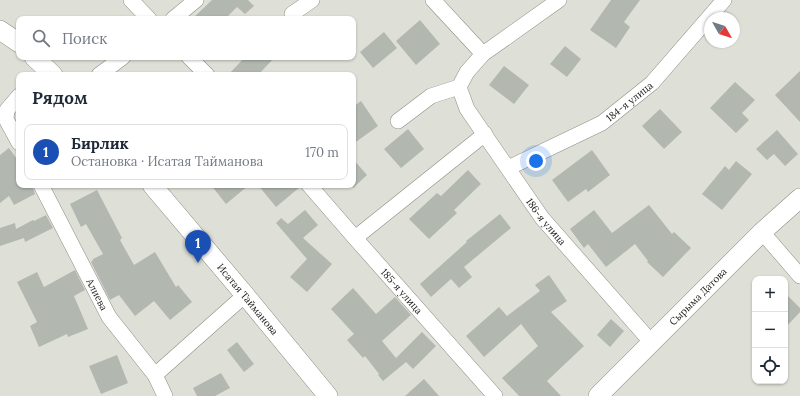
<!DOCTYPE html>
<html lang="ru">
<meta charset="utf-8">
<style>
body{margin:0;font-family:Lora,serif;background:#f2f2f3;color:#1f2937}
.controls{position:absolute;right:12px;bottom:12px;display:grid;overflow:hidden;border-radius:8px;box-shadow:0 1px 3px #0004}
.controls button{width:36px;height:36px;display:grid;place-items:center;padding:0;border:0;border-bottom:1px solid #e0e1e3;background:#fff;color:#1f2937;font:20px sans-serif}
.compass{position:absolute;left:704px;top:12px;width:36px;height:36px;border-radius:50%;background:#fff;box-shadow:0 1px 3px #0004;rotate:129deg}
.you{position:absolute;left:536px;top:161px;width:14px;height:14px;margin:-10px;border:3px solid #fff;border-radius:50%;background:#1a73e8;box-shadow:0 0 0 6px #1a73e833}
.badge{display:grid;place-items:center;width:26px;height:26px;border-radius:50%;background:#36748a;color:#fff;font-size:13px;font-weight:700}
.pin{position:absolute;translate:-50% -33px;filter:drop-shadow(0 1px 2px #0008)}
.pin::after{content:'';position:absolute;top:21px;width:14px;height:12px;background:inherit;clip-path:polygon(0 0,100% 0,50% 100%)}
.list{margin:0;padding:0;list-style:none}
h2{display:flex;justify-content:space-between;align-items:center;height:52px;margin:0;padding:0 16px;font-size:17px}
h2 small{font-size:13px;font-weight:400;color:#747a83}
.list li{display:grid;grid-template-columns:26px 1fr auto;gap:12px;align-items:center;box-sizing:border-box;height:56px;margin:0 8px 8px;padding:0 8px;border:1px solid #e0e1e3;border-radius:8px}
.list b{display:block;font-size:15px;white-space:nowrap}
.list p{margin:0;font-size:13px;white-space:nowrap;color:#747a83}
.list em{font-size:13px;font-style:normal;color:#747a83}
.icon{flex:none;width:22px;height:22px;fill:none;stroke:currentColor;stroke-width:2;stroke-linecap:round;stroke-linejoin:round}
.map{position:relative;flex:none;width:800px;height:396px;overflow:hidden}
.search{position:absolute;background:#fff;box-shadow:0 1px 3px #0004;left:16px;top:16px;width:340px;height:44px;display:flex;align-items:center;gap:10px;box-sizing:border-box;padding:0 14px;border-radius:8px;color:#747a83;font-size:15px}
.panel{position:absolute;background:#fff;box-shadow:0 1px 3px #0004;left:16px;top:72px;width:340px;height:116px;border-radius:8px}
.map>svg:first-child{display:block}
.building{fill:#b2b7b0}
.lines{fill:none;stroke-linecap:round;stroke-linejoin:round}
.minor-casing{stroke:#8c8e85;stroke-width:16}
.tertiary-casing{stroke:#8c8e85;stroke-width:20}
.minor{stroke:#fff;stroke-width:15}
.tertiary{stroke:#fff;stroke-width:19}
.labels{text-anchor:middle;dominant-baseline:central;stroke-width:3.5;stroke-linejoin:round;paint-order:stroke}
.street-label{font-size:10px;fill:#21211e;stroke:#dee0d7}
</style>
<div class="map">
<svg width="800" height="396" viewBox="0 0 800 396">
<rect width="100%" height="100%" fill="#dee0d7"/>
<path class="building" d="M 212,0 L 248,0 L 254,6 L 245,14 L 237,7 L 225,19 L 192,19 Z
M 611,0 L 640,0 L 624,22 L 630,27 L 616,48 L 590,30 Z
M 420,20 L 440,44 L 416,65 L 396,41 Z
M 384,32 L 397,48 L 373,68 L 360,52 Z
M 565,46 L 581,59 L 567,77 L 550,64 Z
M 245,57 L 275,57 L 258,75 L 228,75 Z
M 504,66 L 529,85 L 514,104 L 489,85 Z
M 800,71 L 800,122 L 775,95 Z
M 735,82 L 755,100 L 742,113 L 749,120 L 736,133 L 710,108 Z
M 361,101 L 378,126 L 353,144 L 353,107 Z
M 660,109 L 682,132 L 664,149 L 642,126 Z
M 408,129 L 424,149 L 401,168 L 384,149 Z
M 777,130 L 798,154 L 785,166 L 774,154 L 767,160 L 756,149 Z
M 9,148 L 19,162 L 19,185 L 32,185 L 35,194 L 14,205 L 9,196 L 0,203 L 0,155 Z
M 592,150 L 610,175 L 588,192 L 586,189 L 568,202 L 552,180 Z
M 353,159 L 367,175 L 353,188 Z
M 736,161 L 752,174 L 722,210 L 702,194 L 725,166 L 729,170 Z
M 468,170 L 481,184 L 454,210 L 457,213 L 429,239 L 409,219 L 437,193 L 441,196 Z
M 211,185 L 249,185 L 226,204 Z
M 258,185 L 300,185 L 300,187 L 276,207 Z
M 97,190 L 122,238 L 120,240 L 134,265 L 155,252 L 176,287 L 178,285 L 192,302 L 170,320 L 154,301 L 135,316 L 119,295 L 110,300 L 91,262 L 93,260 L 93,259 L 103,254 L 86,224 L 81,227 L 70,204 Z
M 649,205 L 672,234 L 674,232 L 691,248 L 663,277 L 647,262 L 648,261 L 635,244 L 606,267 L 588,244 L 584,248 L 570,229 L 594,210 L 612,233 Z
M 305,210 L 318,225 L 303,238 L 332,264 L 307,292 L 290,277 L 307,259 L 276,223 L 281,218 L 288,224 Z
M 500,214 L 511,228 L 464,267 L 472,277 L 459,288 L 451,279 L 431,297 L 420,284 L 467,242 L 466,241 Z
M 46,215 L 53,228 L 25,242 L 24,238 L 0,246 L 0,228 L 15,223 L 16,229 L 33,220 L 34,221 Z
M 75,270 L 85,290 L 74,296 L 88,329 L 68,337 L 67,334 L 39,347 L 30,326 L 37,322 L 17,282 L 37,272 L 44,287 Z
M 549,275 L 567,301 L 551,312 L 584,346 L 547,381 L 561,396 L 519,396 L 502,378 L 538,346 L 521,324 L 484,357 L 466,336 L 499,307 L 507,316 L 540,291 L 535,285 Z
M 353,288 L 376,314 L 395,297 L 411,315 L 382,341 L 396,358 L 422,332 L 436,346 L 413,369 L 406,362 L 383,381 L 378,375 L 379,374 L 365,356 L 363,358 L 347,340 L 354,334 L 331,309 Z
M 785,293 L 800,308 L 800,312 L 785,328 Z
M 611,319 L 624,331 L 610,347 L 597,335 Z
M 237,342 L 254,364 L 244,372 L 227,350 Z
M 117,355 L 128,383 L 101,394 L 89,366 Z
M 221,373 L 230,388 L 215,396 L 197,396 L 193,388 Z
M 424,379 L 439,396 L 405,396 Z"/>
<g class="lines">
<g class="minor-casing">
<g id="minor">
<path d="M 131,0 L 149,19"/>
<path d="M 433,0 L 483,54"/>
<path d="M 292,14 L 312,0"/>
<path d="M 173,19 L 196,0"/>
<path d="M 189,57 L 207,75"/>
<path d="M 99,75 L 123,57"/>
<path id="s1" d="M 459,87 L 467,109 L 542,218 L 652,343"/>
<path d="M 19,96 L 7,110 L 6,119 L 19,143"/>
<path d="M 398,121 L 431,96 L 459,87 L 467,72 L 483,54 L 559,0"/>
<path id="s2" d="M 508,168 L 602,123 L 652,83 L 724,0"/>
<path id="s3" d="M 41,185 L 109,317 L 155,375 L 165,396"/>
<path id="s4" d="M 309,185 L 355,238 L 495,396"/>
<path d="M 762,232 L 800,276"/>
<path d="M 355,238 L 485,134"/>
<path d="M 155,375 L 245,295"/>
</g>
</g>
<g class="tertiary-casing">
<g id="tertiary">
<path d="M 0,30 L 19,43"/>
<path d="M 34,57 L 53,75"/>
<path id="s5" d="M 152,185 L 245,295 L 328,396"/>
<path id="s6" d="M 598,396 L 762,232 L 800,198"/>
</g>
</g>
<use href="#minor" class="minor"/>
<use href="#tertiary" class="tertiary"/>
</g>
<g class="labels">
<g class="street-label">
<text stroke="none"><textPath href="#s2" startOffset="139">184-я улица</textPath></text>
<text stroke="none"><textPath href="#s1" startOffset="161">186-я улица</textPath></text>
<text stroke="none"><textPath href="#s4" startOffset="141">185-я улица</textPath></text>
<text stroke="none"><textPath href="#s3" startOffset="123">Алиева</textPath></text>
<text stroke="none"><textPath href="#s6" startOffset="141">Сырыма Датова</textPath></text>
<text stroke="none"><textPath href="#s5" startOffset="149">Исатая Тайманова</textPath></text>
</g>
</g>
</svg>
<div class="controls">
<button>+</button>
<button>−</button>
<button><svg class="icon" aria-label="locate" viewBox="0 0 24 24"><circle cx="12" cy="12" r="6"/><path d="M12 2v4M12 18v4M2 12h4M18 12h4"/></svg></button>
</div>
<svg class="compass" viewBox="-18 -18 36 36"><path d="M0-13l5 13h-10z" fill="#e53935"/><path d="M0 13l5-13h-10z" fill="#747a83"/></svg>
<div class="you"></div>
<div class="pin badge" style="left:198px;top:263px;background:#1a4fb4">1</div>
<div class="search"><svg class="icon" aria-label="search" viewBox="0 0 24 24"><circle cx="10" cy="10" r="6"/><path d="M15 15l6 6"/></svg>Поиск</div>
<section class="panel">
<h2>Рядом<small></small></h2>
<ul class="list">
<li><span class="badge" style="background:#1a4fb4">1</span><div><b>Бирлик</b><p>Остановка · Исатая Тайманова</p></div><em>170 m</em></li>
</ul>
</section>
</div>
